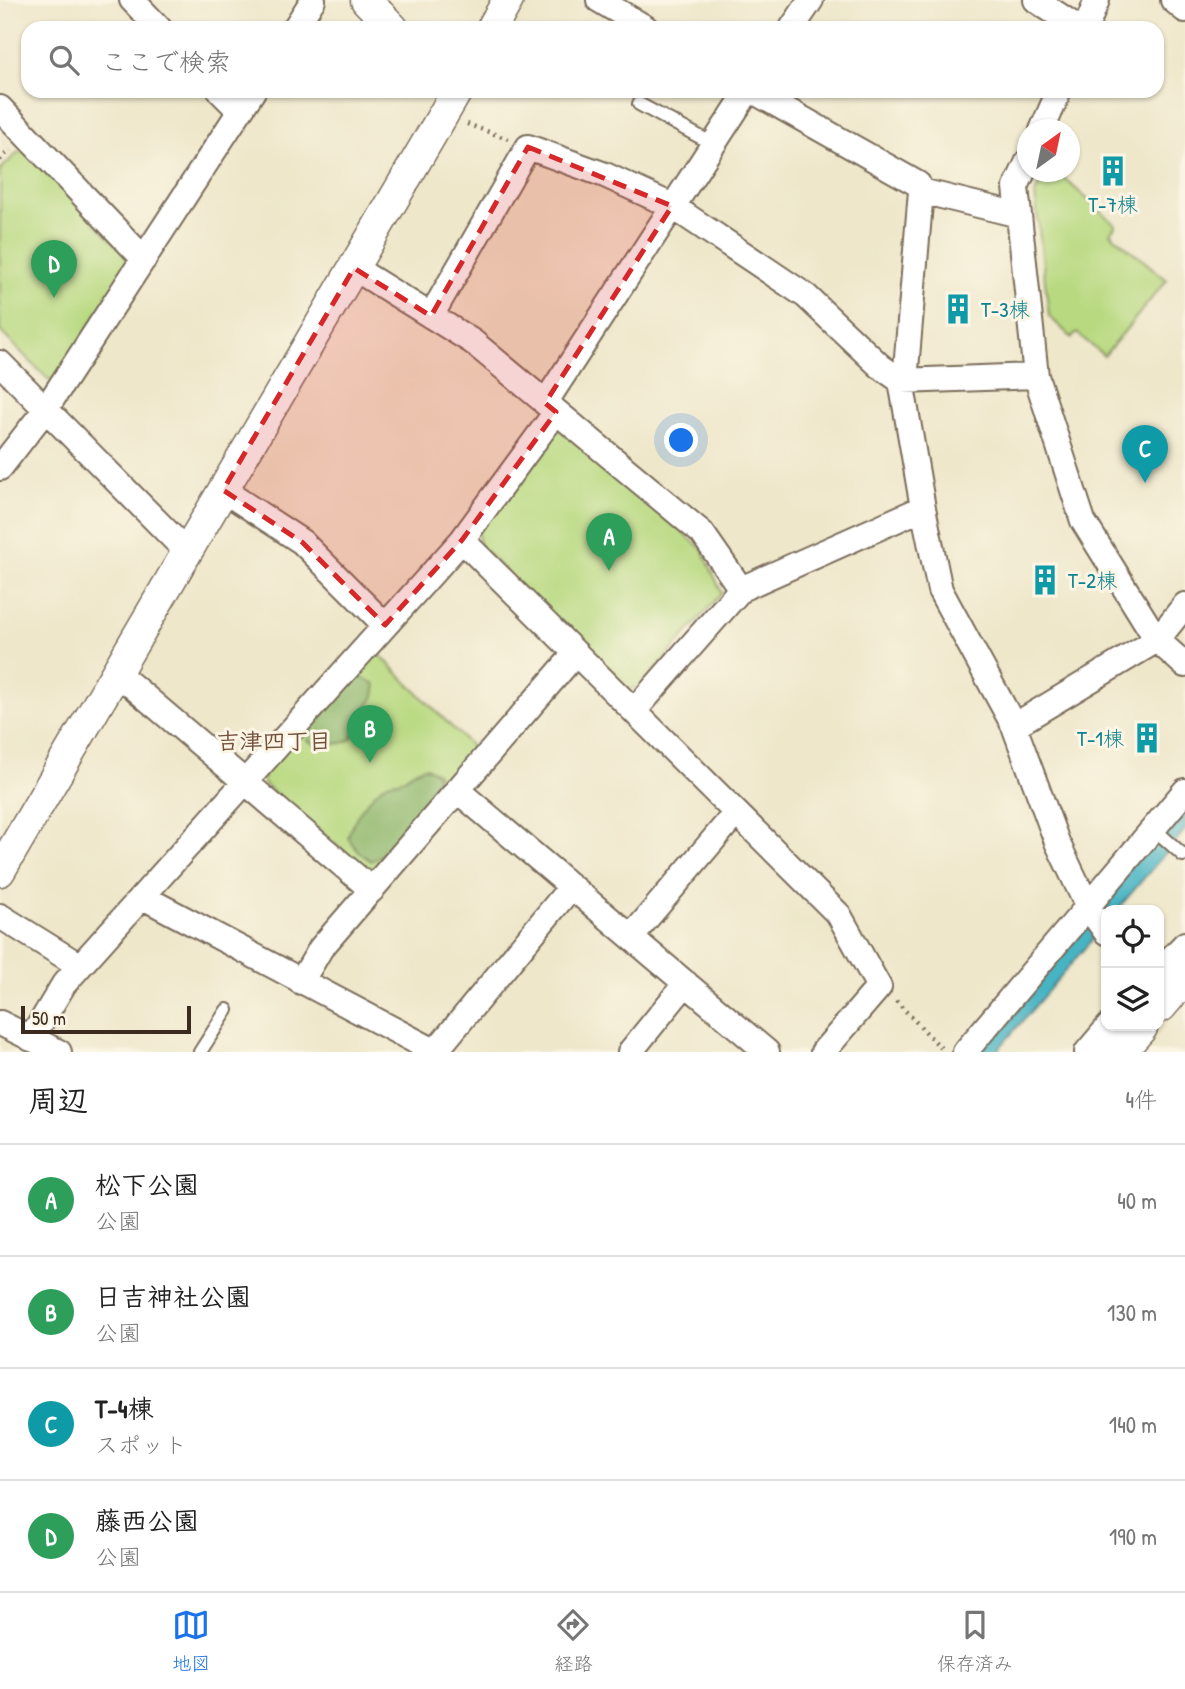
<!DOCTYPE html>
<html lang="ja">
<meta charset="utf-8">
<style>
body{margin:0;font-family:"Patrick Hand","Klee One",sans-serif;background:#f2f2f2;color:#222}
.controls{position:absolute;right:21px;bottom:21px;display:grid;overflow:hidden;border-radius:14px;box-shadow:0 2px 5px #0004}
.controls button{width:63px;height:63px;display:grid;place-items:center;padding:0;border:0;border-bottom:2px solid #e0e0e0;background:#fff;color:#222;font:35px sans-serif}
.compass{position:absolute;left:1017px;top:119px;width:63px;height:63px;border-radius:50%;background:#fff;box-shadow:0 2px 5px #0004;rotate:33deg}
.scale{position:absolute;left:21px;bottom:18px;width:170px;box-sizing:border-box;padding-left:7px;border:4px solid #3b2a1e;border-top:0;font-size:19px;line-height:24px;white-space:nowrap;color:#3b2a1e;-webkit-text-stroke:5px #fcf5e5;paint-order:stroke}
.you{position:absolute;left:682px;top:441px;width:24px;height:24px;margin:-18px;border:5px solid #fff;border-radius:50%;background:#1a73e8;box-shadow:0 0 0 10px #1a73e833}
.badge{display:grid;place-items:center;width:46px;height:46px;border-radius:50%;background:#1a73e8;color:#fff;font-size:23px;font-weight:700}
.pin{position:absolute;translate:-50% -58px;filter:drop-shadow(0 2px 4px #0008)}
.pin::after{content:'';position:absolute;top:37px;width:24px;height:21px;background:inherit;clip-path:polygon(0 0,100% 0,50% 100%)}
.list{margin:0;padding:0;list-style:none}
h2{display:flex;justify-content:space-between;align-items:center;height:91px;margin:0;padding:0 28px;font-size:30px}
h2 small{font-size:23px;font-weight:400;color:#767676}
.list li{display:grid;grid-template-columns:46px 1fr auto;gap:21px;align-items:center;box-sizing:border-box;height:112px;padding:0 28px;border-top:2px solid #e0e0e0}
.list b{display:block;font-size:26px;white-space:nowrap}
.list p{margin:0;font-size:23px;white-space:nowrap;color:#767676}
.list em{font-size:23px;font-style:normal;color:#767676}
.icon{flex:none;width:38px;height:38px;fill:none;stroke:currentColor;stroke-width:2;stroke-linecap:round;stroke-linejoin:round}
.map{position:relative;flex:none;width:1185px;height:1052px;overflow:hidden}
.search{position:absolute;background:#fff;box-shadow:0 2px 5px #0004;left:21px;right:21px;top:21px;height:77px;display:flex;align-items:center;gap:18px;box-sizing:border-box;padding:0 24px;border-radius:21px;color:#767676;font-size:26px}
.sheet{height:539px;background:#fff}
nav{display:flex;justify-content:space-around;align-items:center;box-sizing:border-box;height:98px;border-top:2px solid #e0e0e0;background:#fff;font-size:19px;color:#767676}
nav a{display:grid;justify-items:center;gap:4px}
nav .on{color:#1a73e8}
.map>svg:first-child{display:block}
.green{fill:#b8d980;stroke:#7a824f;stroke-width:2}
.forest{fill:#92b96e;stroke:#667246;stroke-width:2}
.water{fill:#47b4c4;stroke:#416f71;stroke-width:2}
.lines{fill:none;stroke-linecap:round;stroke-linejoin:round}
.service-casing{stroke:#7a6c5a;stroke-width:16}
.minor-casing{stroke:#7a6c5a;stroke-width:28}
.tertiary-casing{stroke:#7a6c5a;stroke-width:33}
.primary-casing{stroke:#7a6c5a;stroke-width:40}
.path{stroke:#7a6c5a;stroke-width:4.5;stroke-dasharray:2 5;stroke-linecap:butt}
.service{stroke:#fff;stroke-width:12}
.minor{stroke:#fff;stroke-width:24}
.tertiary{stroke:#fff;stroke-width:30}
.primary{stroke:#fff;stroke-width:37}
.marked{fill:#d62828;fill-opacity:0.2;stroke:#d62828;stroke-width:5;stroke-dasharray:14 9;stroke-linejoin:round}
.labels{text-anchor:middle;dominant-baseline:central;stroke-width:6;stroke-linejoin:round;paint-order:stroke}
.culture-label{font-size:21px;fill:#0d838f;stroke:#fcf5e5;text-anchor:start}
.neighbourhood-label{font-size:23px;font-weight:bold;fill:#724f39;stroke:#fcf5e5}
</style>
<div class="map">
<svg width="1185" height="1052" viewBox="0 0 1185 1052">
<rect width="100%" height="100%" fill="#fcf5e5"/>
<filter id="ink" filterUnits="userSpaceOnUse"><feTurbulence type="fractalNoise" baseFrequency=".0143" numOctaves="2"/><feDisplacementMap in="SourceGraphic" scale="14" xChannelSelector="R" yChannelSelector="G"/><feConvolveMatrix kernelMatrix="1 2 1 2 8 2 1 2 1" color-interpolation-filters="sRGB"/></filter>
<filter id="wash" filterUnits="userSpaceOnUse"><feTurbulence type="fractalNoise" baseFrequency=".00686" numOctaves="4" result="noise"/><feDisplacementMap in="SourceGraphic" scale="28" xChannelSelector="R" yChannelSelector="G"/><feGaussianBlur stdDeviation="1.57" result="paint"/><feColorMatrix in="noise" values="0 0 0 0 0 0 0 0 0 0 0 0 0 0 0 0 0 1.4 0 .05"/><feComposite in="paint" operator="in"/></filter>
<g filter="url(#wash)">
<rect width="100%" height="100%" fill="#eee7ca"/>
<path class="green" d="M 18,152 L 28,153 L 125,254 L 129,264 L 56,380 L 48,379 L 0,331 L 0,170 Z
M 1045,172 L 1057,172 L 1116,225 L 1110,233 L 1167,280 L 1104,356 L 1077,333 L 1072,338 L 1049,316 L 1035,194 Z
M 561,430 L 702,549 L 722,593 L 639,688 L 625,689 L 479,545 L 478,532 L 551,431 Z
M 374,649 L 478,753 L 377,868 L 366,870 L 263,783 L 263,773 Z"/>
<path class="forest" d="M 359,676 L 376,684 L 374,697 L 354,725 L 353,737 L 346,742 L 319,747 L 307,740 L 307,731 L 353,677 Z
M 426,767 L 437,773 C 439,795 392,854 371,861 L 359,852 L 348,838 C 351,820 371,794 386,784 C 390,781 397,782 401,780 C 410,775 416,768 426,767 Z"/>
<path class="water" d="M 1185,800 L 1185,830 L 1117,910 L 1106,910 L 1106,923 L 996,1052 L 969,1052 Z"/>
</g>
<g filter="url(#ink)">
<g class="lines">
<g class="service-casing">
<path id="service" d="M 639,104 L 713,144
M 1153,828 L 1183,855
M 200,1052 L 227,1010"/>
</g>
<g class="minor-casing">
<path id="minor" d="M 132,0 L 159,28
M 599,0 L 646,28
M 1036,0 L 1078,28
M 1173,0 L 1185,10
M 295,28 L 313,0
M 792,28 L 811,0
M 1086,28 L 1097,0
M 220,91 L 240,111
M 753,91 L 918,184 L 921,191
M 0,108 L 144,259
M 1042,130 L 1059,91
M 1028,161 L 1016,187 L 1036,376 L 1083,521 L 1157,640 L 1185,665
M 354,268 L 473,342 L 702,533 L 741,589 L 634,711
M 431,316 L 528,147 L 605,175 L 672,206 L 806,296 L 880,366 L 901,381 L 1036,376
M 0,363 L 187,552
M 901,381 L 923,508 L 940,590 L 1014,726 L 1057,842 L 1088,907 L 1106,932
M 905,381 L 921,191 L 1019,215
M 545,403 L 748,91
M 0,468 L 45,410 L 253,91
M 223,490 L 302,542 L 385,625
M 462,540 L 839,915 L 879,987 L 823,1052
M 741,589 L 923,508
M 117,673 L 372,890
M 1014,726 L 1157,640 L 1185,605
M 457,790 L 767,1052
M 143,897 L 436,1052
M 0,916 L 80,966 L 462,540 L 556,412
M 631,937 L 736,813
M 1159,971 L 1185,944
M 301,982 L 321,948 L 576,653
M 0,1023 L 59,1052
M 31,1039 L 64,984 L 80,966
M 435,1052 L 571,887
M 630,1052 L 686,983
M 965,1052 L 1185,791
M 1087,1052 L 1109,1026"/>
</g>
<g class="tertiary-casing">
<path id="tertiary" d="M 366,0 L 393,28
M 492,28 L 508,0
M 0,871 L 457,91"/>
</g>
<g class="primary-casing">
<path id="primary" d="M 1159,1004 L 1185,973
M 1116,1052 L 1139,1026"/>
</g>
<path class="path" d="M 467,124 L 508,139
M 0,160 L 10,150
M 896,1001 L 943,1050"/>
<use href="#service" class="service"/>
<use href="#minor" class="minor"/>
<use href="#tertiary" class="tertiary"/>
<use href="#primary" class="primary"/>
</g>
</g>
<path class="marked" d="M 528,147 L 672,206 L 545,403 L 556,412 L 462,540 L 385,625 L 302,542 L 223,490 L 354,268 L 431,316 Z"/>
<defs>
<g id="building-bare" transform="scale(2.415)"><path d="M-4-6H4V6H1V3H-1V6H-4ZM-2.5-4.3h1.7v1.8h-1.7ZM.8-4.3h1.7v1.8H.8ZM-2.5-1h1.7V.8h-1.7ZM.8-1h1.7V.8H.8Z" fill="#0f9aa8" stroke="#fcf5e5" stroke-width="2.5" paint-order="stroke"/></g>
</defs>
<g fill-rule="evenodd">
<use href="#building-bare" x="1113" y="171"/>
<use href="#building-bare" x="958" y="309"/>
<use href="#building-bare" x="1045" y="580"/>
<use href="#building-bare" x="1147" y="738"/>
</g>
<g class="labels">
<g class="culture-label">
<text x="1113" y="204" text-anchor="middle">T-7棟</text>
<text x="981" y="309">T-3棟</text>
<text x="1068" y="580">T-2棟</text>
<text x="1124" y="738" text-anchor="end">T-1棟</text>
</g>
<g class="neighbourhood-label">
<text x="274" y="740">吉津四丁目</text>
</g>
</g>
</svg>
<div class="controls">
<button><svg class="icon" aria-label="locate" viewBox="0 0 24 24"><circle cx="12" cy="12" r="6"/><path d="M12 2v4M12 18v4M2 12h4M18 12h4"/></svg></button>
<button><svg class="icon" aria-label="layers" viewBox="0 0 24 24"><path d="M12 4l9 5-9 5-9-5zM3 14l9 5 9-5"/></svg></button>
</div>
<svg class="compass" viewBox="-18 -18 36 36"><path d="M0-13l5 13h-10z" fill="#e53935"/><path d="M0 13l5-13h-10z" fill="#767676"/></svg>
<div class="scale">50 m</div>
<div class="you"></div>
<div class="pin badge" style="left:609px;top:571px;background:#2e9e5b">A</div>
<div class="pin badge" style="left:370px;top:763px;background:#2e9e5b">B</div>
<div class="pin badge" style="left:1145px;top:483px;background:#0f9aa8">C</div>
<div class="pin badge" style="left:54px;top:298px;background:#2e9e5b">D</div>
<div class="search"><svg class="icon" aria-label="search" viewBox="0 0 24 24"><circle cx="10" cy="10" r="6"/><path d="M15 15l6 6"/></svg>ここで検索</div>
</div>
<section class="sheet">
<h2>周辺<small>4件</small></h2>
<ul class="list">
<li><span class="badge" style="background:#2e9e5b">A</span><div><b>松下公園</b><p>公園</p></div><em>40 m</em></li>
<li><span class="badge" style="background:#2e9e5b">B</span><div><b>日吉神社公園</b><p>公園</p></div><em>130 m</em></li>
<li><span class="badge" style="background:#0f9aa8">C</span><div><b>T-4棟</b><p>スポット</p></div><em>140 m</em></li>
<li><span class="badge" style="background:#2e9e5b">D</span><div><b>藤西公園</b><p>公園</p></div><em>190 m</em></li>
</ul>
</section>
<nav>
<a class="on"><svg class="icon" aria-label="map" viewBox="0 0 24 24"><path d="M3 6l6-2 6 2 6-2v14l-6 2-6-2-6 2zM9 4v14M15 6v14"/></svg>地図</a>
<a><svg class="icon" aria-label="directions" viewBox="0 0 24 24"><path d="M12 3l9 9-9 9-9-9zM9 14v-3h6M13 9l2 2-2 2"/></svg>経路</a>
<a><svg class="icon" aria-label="saved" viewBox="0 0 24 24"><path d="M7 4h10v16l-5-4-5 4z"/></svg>保存済み</a>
</nav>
